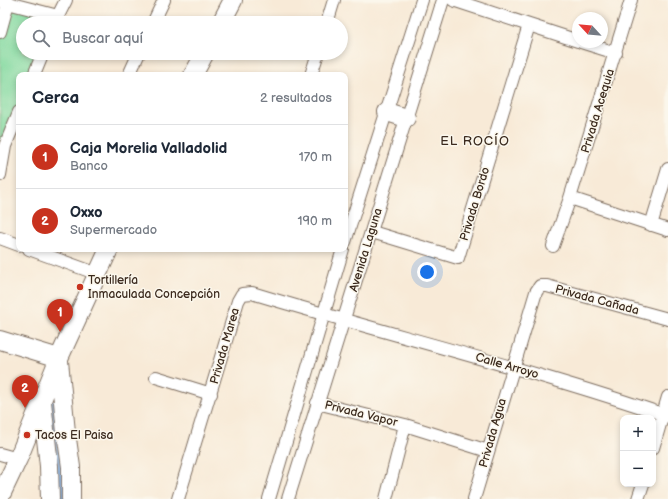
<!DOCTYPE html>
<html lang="es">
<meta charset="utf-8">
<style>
body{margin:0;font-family:"Balsamiq Sans",sans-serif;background:#f6f6f7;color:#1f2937}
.controls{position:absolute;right:12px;bottom:12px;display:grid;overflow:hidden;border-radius:8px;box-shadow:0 2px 6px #0003}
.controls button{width:36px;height:36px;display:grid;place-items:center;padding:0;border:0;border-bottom:1px solid #e0e1e3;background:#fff;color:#1f2937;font:20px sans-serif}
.compass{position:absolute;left:572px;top:12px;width:36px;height:36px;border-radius:50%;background:#fff;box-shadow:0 2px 6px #0003;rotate:296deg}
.you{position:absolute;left:427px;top:272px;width:14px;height:14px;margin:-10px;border:3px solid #fff;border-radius:50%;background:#1a73e8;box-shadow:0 0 0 6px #1a73e833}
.badge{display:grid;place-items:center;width:26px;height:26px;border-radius:50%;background:#c8321e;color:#fff;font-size:13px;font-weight:700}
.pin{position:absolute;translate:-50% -33px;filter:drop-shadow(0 1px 2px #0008)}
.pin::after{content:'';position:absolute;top:21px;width:14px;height:12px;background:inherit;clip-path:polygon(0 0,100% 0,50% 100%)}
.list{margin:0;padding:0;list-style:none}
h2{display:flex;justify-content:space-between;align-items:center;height:52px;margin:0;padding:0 16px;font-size:17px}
h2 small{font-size:13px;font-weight:400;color:#747a83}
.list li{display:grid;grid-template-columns:26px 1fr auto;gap:12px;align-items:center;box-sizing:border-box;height:64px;padding:0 16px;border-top:1px solid #e0e1e3}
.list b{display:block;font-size:15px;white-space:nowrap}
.list p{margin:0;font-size:13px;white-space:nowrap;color:#747a83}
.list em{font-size:13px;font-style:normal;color:#747a83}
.icon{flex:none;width:22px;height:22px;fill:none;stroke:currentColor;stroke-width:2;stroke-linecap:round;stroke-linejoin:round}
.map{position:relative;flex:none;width:668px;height:499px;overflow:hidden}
.search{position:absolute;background:#fff;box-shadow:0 2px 6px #0003;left:16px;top:16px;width:332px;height:44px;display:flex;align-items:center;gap:10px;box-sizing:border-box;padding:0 14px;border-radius:22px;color:#747a83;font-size:15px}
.panel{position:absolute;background:#fff;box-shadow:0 2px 6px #0003;left:16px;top:72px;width:332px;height:180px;border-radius:8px}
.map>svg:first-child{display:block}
.green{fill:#7fd89d;stroke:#5d815e}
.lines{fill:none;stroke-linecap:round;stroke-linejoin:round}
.canal{stroke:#80b2ed;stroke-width:16}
.street-casing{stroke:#7d6d5f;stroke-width:14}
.secondary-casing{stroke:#7d6d5f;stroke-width:20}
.street{stroke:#fff;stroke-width:12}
.secondary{stroke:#fff;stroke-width:18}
.poi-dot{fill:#c8321e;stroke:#fbf7ec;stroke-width:1.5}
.labels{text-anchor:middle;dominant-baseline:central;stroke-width:3;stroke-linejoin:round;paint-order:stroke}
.street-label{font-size:12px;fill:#3b2a1e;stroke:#fbf7ec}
.poi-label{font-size:12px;fill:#3b2a1e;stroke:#fbf7ec;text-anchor:start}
.neighbourhood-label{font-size:13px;letter-spacing:1px;fill:#3b2a1e;stroke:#fbf7ec}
</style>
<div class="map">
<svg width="668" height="499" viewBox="0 0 668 499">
<rect width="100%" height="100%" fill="#fbf7ec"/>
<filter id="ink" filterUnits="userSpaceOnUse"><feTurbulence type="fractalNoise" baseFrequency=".025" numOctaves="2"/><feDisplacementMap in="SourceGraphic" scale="8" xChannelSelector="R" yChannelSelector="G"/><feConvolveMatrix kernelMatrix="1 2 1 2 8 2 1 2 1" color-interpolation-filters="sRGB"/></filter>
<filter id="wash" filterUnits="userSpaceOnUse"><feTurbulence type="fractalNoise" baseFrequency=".012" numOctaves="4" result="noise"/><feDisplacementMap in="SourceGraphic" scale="16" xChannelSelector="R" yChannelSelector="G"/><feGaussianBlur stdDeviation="0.9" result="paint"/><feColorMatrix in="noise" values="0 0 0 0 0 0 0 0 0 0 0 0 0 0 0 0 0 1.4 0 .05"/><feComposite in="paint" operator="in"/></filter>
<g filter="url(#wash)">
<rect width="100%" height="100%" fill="#f8ead7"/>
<path class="green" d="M 8,3 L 58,16 L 55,23 L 23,23 L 23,53 L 43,53 L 34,75 L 19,75 L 19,112 L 0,145 L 0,32 Z"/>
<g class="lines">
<path class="canal" d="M 52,408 L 58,448 L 60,470 L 59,499"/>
</g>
</g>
<g filter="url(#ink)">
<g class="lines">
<g class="street-casing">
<path id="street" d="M 0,1 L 58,16
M 55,22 L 66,0
M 153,23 L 164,0
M 327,23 L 334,0
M 529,25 L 578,41
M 0,32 L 8,3
M 581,42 L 616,53
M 34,75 L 43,53
M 129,75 L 139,53
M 311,75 L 318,53
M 0,175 L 5,146 L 19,112
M 570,198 L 668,230
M 651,225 L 668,169
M 372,232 L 458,258 L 529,25 L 453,0
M 0,238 L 19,245
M 345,242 L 422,0
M 553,246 L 570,198 L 631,0
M 29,249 L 98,274
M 156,377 L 211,394
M 317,403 L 405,425 L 488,451
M 653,448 L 668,397
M 0,454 L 18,459
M 178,499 L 238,301 L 242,294 L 252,293 C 390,335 531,369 668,416
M 269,499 L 343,249
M 288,499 L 443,0
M 386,499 L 405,425
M 474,499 L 536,292 L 540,286 L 547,286 L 668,319
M 638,499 L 643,484"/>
</g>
<g class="secondary-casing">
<path id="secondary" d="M 221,23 L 233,0
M 193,75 L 205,53
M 387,112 L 406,118
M 0,340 L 59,358
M 59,361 L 66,432 L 71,467 L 71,499
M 42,402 L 49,466 L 50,499
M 0,497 L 18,459 L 59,358 L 109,249"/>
</g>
<use href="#street" class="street"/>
<use href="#secondary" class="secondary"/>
</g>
</g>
<g class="poi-dot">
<circle cx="80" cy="287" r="4"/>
<circle cx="27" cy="435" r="4"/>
</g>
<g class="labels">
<g class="street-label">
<text transform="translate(598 111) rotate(-73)">Privada Acequia</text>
<text transform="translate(475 204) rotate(-73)">Privada Bordo</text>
<text transform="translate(366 250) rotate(-73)">Avenida Laguna</text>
<text transform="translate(597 300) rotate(15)">Privada Cañada</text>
<text transform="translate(225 346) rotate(-74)">Privada Marea</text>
<text transform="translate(507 366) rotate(16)">Calle Arroyo</text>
<text transform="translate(361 414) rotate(14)">Privada Vapor</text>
<text transform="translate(493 433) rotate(-74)">Privada Agua</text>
</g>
<g class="poi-label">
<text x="88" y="280">Tortillería<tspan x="88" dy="14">Inmaculada Concepción</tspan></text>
<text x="35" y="435">Tacos El Paisa</text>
</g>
<g class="neighbourhood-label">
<text x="475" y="141">EL ROCÍO</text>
</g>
</g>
</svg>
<div class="controls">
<button>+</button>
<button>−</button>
</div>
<svg class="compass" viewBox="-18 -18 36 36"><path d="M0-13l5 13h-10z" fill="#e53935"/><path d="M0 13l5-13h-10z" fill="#747a83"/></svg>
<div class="you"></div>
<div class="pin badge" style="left:60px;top:332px">1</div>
<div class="pin badge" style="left:25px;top:408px">2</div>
<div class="search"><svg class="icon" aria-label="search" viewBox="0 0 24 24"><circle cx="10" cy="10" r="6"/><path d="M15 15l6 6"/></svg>Buscar aquí</div>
<section class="panel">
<h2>Cerca<small>2 resultados</small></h2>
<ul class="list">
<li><span class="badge">1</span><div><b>Caja Morelia Valladolid</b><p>Banco</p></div><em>170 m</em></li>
<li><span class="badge">2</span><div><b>Oxxo</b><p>Supermercado</p></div><em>190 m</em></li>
</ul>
</section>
</div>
